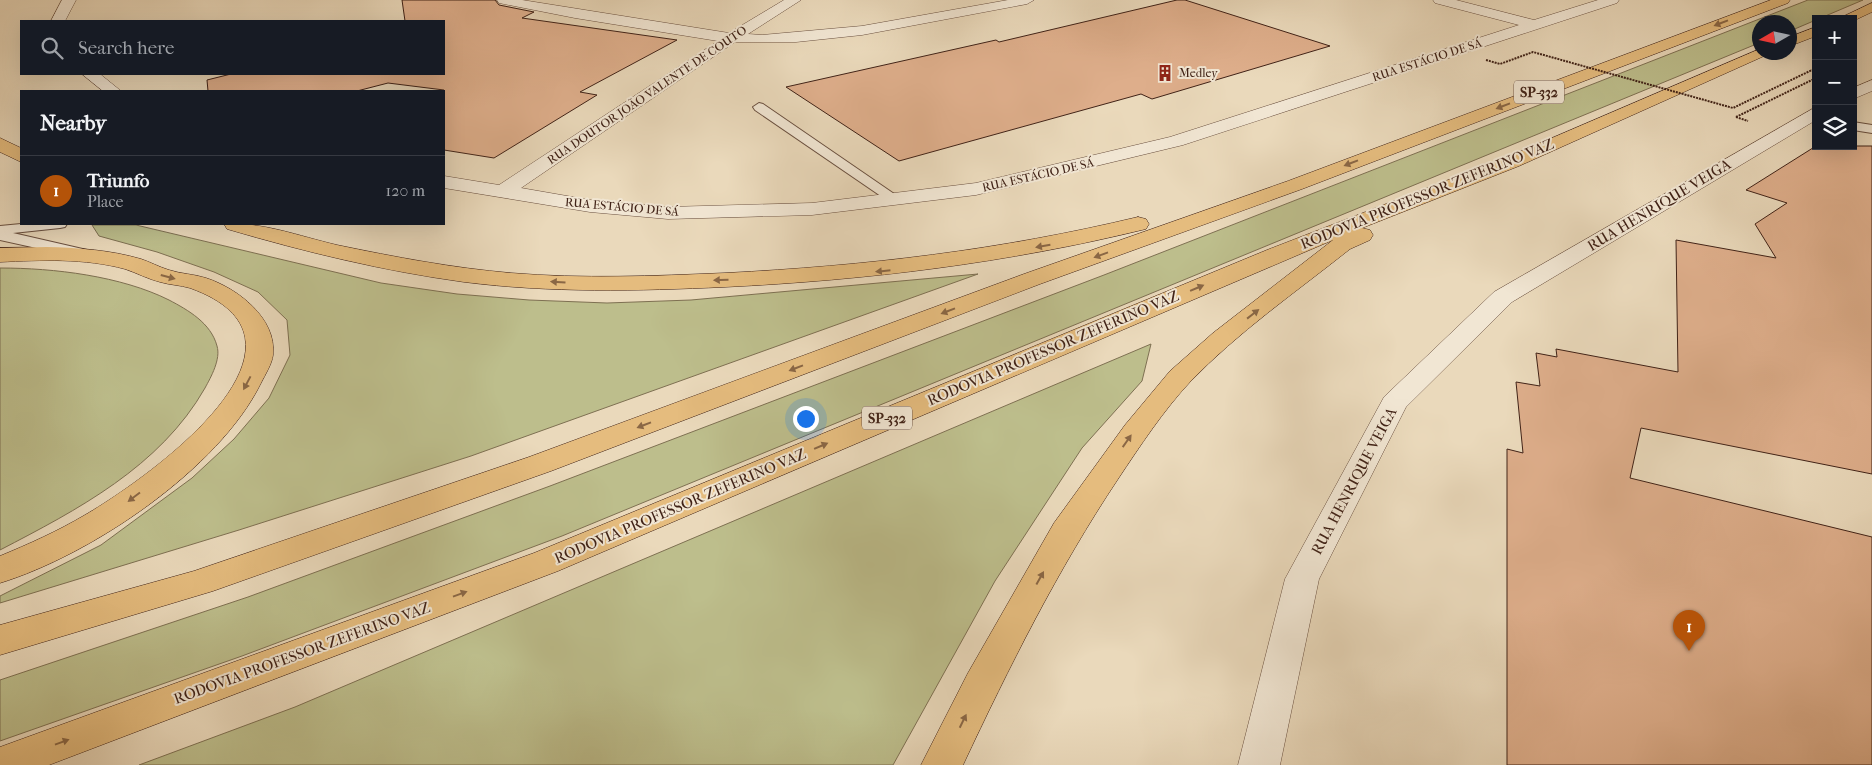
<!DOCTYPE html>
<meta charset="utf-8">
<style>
body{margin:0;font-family:"IM FELL French Canon",serif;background:#242831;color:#f1f3f6}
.controls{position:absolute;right:15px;top:15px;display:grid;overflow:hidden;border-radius:0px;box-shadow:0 5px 20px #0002}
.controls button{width:45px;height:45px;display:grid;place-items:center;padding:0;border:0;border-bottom:1px solid #363941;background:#171b24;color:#f1f3f6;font:25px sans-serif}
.compass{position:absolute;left:1752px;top:15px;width:45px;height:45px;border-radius:50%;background:#171b24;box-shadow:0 5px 20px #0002;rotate:261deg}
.you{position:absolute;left:805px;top:418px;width:18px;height:18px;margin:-12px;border:4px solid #fff;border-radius:50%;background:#1a73e8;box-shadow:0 0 0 8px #1a73e833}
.badge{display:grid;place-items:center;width:32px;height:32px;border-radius:50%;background:#b45309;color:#fff;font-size:16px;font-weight:700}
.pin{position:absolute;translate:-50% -41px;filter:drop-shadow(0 1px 2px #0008)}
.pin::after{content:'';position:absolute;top:26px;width:18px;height:15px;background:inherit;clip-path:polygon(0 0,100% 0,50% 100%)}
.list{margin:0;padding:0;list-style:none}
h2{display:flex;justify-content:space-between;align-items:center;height:65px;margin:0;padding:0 20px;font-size:21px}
h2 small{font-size:16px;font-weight:400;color:#9ea1a6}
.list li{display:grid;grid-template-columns:32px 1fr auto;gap:15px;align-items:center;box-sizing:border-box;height:70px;padding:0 20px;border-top:1px solid #363941}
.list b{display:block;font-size:19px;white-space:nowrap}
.list p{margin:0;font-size:16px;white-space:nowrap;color:#9ea1a6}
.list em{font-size:16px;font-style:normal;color:#9ea1a6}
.icon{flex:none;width:28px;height:28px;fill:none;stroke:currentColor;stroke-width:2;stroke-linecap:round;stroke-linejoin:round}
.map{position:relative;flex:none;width:1872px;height:765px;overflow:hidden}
.search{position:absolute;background:#171b24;box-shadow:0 5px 20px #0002;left:20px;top:20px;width:425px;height:55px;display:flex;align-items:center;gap:12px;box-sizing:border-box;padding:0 18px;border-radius:0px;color:#9ea1a6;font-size:19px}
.panel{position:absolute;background:#171b24;box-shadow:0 5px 20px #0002;left:20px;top:90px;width:425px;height:135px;border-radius:0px}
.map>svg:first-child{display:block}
.green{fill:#bdbe8c;stroke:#7e7052}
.building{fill:#deae8b;stroke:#402217}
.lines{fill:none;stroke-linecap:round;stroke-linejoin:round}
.service-casing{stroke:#6a5040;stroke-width:2}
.minor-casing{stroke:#6a5040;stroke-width:1}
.motorway-casing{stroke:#402217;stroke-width:1}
.path{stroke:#402217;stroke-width:2;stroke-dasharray:2 1;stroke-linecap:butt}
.service{fill:#f1e6d3;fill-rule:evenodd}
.minor{fill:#f1e6d3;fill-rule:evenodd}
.motorway{fill:#e5bc7e;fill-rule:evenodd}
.path-bridge{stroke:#402217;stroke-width:2;stroke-dasharray:2 1;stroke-linecap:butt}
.oneway{fill:#8a6745}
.labels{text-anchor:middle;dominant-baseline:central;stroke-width:4;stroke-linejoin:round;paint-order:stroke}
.far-street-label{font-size:12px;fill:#402217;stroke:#f1e6d3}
.far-poi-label{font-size:12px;fill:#402217;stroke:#f1e6d3;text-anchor:start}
.shield{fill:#f1e6d3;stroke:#755d4f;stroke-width:1}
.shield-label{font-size:14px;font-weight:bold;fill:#402217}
.street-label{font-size:15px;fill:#402217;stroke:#f1e6d3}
</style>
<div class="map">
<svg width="1872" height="765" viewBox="0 0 1872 765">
<rect width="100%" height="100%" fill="#ead9bb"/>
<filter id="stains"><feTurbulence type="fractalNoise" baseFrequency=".004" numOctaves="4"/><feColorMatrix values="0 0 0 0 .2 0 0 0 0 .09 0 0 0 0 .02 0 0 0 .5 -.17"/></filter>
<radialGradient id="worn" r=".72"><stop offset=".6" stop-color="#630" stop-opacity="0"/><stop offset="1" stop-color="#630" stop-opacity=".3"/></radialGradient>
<path class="green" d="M 1808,0 L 1863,0 L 1790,31 L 1790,22 L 1760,22 L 1759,43 L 562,536 L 242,656 L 0,741 L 0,680 L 248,597 L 550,486 L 1104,275 Z
M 92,225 L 136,225 L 381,283 L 457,294 L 529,300 L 607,303 L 691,300 L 978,274 L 471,456 L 239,530 L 0,603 L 0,596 L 101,545 L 192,478 L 234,439 L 269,398 L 290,355 L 287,320 L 258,292 L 214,272 L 157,252 L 99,236 Z
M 0,268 C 54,268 121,276 169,300 C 188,310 211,323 217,346 C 221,359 211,377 205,388 C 160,467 77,510 0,550 Z
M 1151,344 L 1142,381 L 1082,448 L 995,581 L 893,765 L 139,765 L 295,707 Z"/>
<path class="building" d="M 402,0 L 495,0 L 499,5 L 534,12 L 522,18 L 677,40 L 580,92 L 597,95 L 494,158 L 444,150 L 444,90 L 388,83 L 357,91 L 208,91 L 207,80 L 231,74 L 444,74 L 444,21 L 405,21 Z
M 1177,0 L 1185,0 L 1330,46 L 1152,99 L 1141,94 L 899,161 L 786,87 L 996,40 L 999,42 Z
M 1816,146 L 1872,146 L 1872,474 L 1641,428 L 1630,478 L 1872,537 L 1872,765 L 1507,765 L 1507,449 L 1523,453 L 1516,382 L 1540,386 L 1536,353 L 1557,357 L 1556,349 L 1678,372 L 1676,240 L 1776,258 L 1755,224 L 1787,203 L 1746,190 Z"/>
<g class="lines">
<g class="service-casing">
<path id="service" d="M 759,103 L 763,104 L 903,200 L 901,203 L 891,203 L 755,110 L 753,107 Z
M 1853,122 L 1872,125 L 1872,133 L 1853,130 Z
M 21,224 L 67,224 L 65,227 L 60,228 L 13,233 L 87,250 L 90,253 L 82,258 L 0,240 L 0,226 Z"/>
</g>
<g class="minor-casing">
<path id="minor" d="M 62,0 L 76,0 L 65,21 L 51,21 Z
M 497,0 L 522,0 L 729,33 L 784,0 L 801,0 L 748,34 L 762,35 L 862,26 L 1008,0 L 1034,0 L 1027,4 L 862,35 L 796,42 L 735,42 L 521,188 L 590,200 L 668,207 L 812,203 L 976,183 L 1170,137 L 1519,25 L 1435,3 L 1433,0 L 1456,0 L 1534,20 L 1598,0 L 1619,0 L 1617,3 L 1183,145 L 976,195 L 812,215 L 668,219 L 590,212 L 444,188 L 444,176 L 499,185 L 718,41 L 575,18 L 499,3 Z
M 82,74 L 100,74 L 121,91 L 103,91 Z
M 1872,80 L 1872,91 L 1853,99 L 1853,88 Z
M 1816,107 L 1816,120 L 1512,302 L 1406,407 L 1319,579 L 1280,765 L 1238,765 L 1285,579 L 1384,397 L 1494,292 Z"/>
</g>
<g class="motorway-casing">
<path id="motorway" d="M 1771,0 L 1790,0 L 1788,3 L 1302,189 L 1040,284 L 551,471 L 213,591 L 0,655 L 0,625 L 194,571 L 529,457 L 1024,274 L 1288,181 Z
M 1872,3 L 1872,12 L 1853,21 L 1853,19 L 1838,19 Z
M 1816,27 L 1816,36 L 1790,46 L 1790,37 Z
M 1760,49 L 1760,52 L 1773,52 L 1519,166 L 1362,228 L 1370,230 L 1373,235 L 1370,240 L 1350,249 C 1296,292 1238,332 1190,382 C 1163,411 1140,446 1118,479 C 1058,569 1009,667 963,765 L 921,765 L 968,673 L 1054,523 L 1125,425 L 1170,371 L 1213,333 L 1333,240 L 558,571 L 49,765 L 0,765 L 0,747 L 534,553 L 1267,250 L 1505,158 Z
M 0,138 L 21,148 L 21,162 L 0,152 Z
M 1138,217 L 1146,219 L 1149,224 L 1146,229 C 1007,263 868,280 725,287 C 638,291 551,293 464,282 C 384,271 305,252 227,229 L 224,224 C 264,222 298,236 337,245 C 395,257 453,268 511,273 C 583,279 653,276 725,273 C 865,266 1001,250 1138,217 Z
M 47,247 C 79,248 110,250 141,259 C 150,262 159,267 169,270 C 181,274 194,274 206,278 C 237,288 277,318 273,355 C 272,364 265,375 261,383 C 219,469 91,555 0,583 L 0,556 C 29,544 58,531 85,515 C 147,479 340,342 190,288 C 180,285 170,285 160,282 C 148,279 137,273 125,269 C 85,258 41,260 0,262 L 0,248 Z"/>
</g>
<path class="path" d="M 1736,117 L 1816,78
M 1736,117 L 1748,121"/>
<use href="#service" class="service"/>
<use href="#minor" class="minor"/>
<use href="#motorway" class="motorway"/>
<path class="path-bridge" d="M 1486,60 L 1500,64 L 1533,52 L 1733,108 L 1812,70 L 1816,71"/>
</g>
<defs><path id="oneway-solid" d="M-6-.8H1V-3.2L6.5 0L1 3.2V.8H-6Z" transform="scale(1.25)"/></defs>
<g class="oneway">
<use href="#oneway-solid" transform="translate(1721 23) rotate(159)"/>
<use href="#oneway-solid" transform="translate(1503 106) rotate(159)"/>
<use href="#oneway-solid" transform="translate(1351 163) rotate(159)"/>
<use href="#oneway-solid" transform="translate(1043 246) rotate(170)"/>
<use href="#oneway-solid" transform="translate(1101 255) rotate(160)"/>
<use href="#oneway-solid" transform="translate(883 271) rotate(174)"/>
<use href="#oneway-solid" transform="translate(168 277) rotate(15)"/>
<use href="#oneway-solid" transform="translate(721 280) rotate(178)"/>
<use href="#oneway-solid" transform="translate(558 282) rotate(-177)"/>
<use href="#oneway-solid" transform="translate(1197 288) rotate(-23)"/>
<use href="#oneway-solid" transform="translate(948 311) rotate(159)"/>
<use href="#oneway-solid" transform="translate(1253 314) rotate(-38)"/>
<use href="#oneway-solid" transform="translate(796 368) rotate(159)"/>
<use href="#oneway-solid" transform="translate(247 383) rotate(118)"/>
<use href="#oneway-solid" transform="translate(644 425) rotate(159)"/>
<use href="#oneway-solid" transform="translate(1127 441) rotate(-55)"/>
<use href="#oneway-solid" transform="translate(821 446) rotate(-23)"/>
<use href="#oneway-solid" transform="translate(134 497) rotate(143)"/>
<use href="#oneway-solid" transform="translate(1040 578) rotate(-61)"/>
<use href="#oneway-solid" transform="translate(460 594) rotate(-20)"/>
<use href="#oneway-solid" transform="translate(963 721) rotate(-64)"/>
<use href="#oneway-solid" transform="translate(62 742) rotate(-20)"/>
</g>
<defs>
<g id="building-bare" transform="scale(1.35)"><path d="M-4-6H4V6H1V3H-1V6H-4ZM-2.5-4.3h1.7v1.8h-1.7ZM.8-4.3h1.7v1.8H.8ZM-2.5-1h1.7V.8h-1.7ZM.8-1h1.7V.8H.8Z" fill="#8f2418" stroke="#f1e6d3" stroke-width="2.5" paint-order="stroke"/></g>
</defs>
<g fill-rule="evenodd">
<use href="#building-bare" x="1165" y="73"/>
</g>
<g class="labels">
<g class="far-street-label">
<text transform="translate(1427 60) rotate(-18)">RUA ESTÁCIO DE SÁ</text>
<text transform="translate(647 95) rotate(-34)">RUA DOUTOR JOÃO VALENTE DE COUTO</text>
<text transform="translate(1038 175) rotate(-13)">RUA ESTÁCIO DE SÁ</text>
<text transform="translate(622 207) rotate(5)">RUA ESTÁCIO DE SÁ</text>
</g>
<g class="far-poi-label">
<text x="1179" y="73">Medley</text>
</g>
<g class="shield">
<rect x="1514" y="80.5" width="50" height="23" rx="4"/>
<rect x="862" y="406.5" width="50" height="23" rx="4"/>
</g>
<g class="shield-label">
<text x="1539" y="92">SP-332</text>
<text x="887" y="418">SP-332</text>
</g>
<g class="street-label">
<text transform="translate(1427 194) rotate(-22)">RODOVIA PROFESSOR ZEFERINO VAZ</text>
<text transform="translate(1659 205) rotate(-31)">RUA HENRIQUE VEIGA</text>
<text transform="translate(1053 348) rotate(-23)">RODOVIA PROFESSOR ZEFERINO VAZ</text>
<text transform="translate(1354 481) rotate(-62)">RUA HENRIQUE VEIGA</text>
<text transform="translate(680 506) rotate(-23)">RODOVIA PROFESSOR ZEFERINO VAZ</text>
<text transform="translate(302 653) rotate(-20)">RODOVIA PROFESSOR ZEFERINO VAZ</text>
</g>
</g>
<rect width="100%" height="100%" filter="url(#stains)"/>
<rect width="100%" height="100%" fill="url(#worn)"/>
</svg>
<div class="controls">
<button>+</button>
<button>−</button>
<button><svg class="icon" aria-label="layers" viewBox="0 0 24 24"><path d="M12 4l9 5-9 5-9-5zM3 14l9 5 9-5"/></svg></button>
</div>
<svg class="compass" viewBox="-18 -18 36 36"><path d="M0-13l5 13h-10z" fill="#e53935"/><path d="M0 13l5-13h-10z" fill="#9ea1a6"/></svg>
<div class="you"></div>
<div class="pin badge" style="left:1689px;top:651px">1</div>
<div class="search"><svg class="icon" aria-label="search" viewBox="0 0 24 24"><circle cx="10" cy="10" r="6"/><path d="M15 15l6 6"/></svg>Search here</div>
<section class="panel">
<h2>Nearby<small></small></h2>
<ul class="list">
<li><span class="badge">1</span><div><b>Triunfo</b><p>Place</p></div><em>120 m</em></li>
</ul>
</section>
</div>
